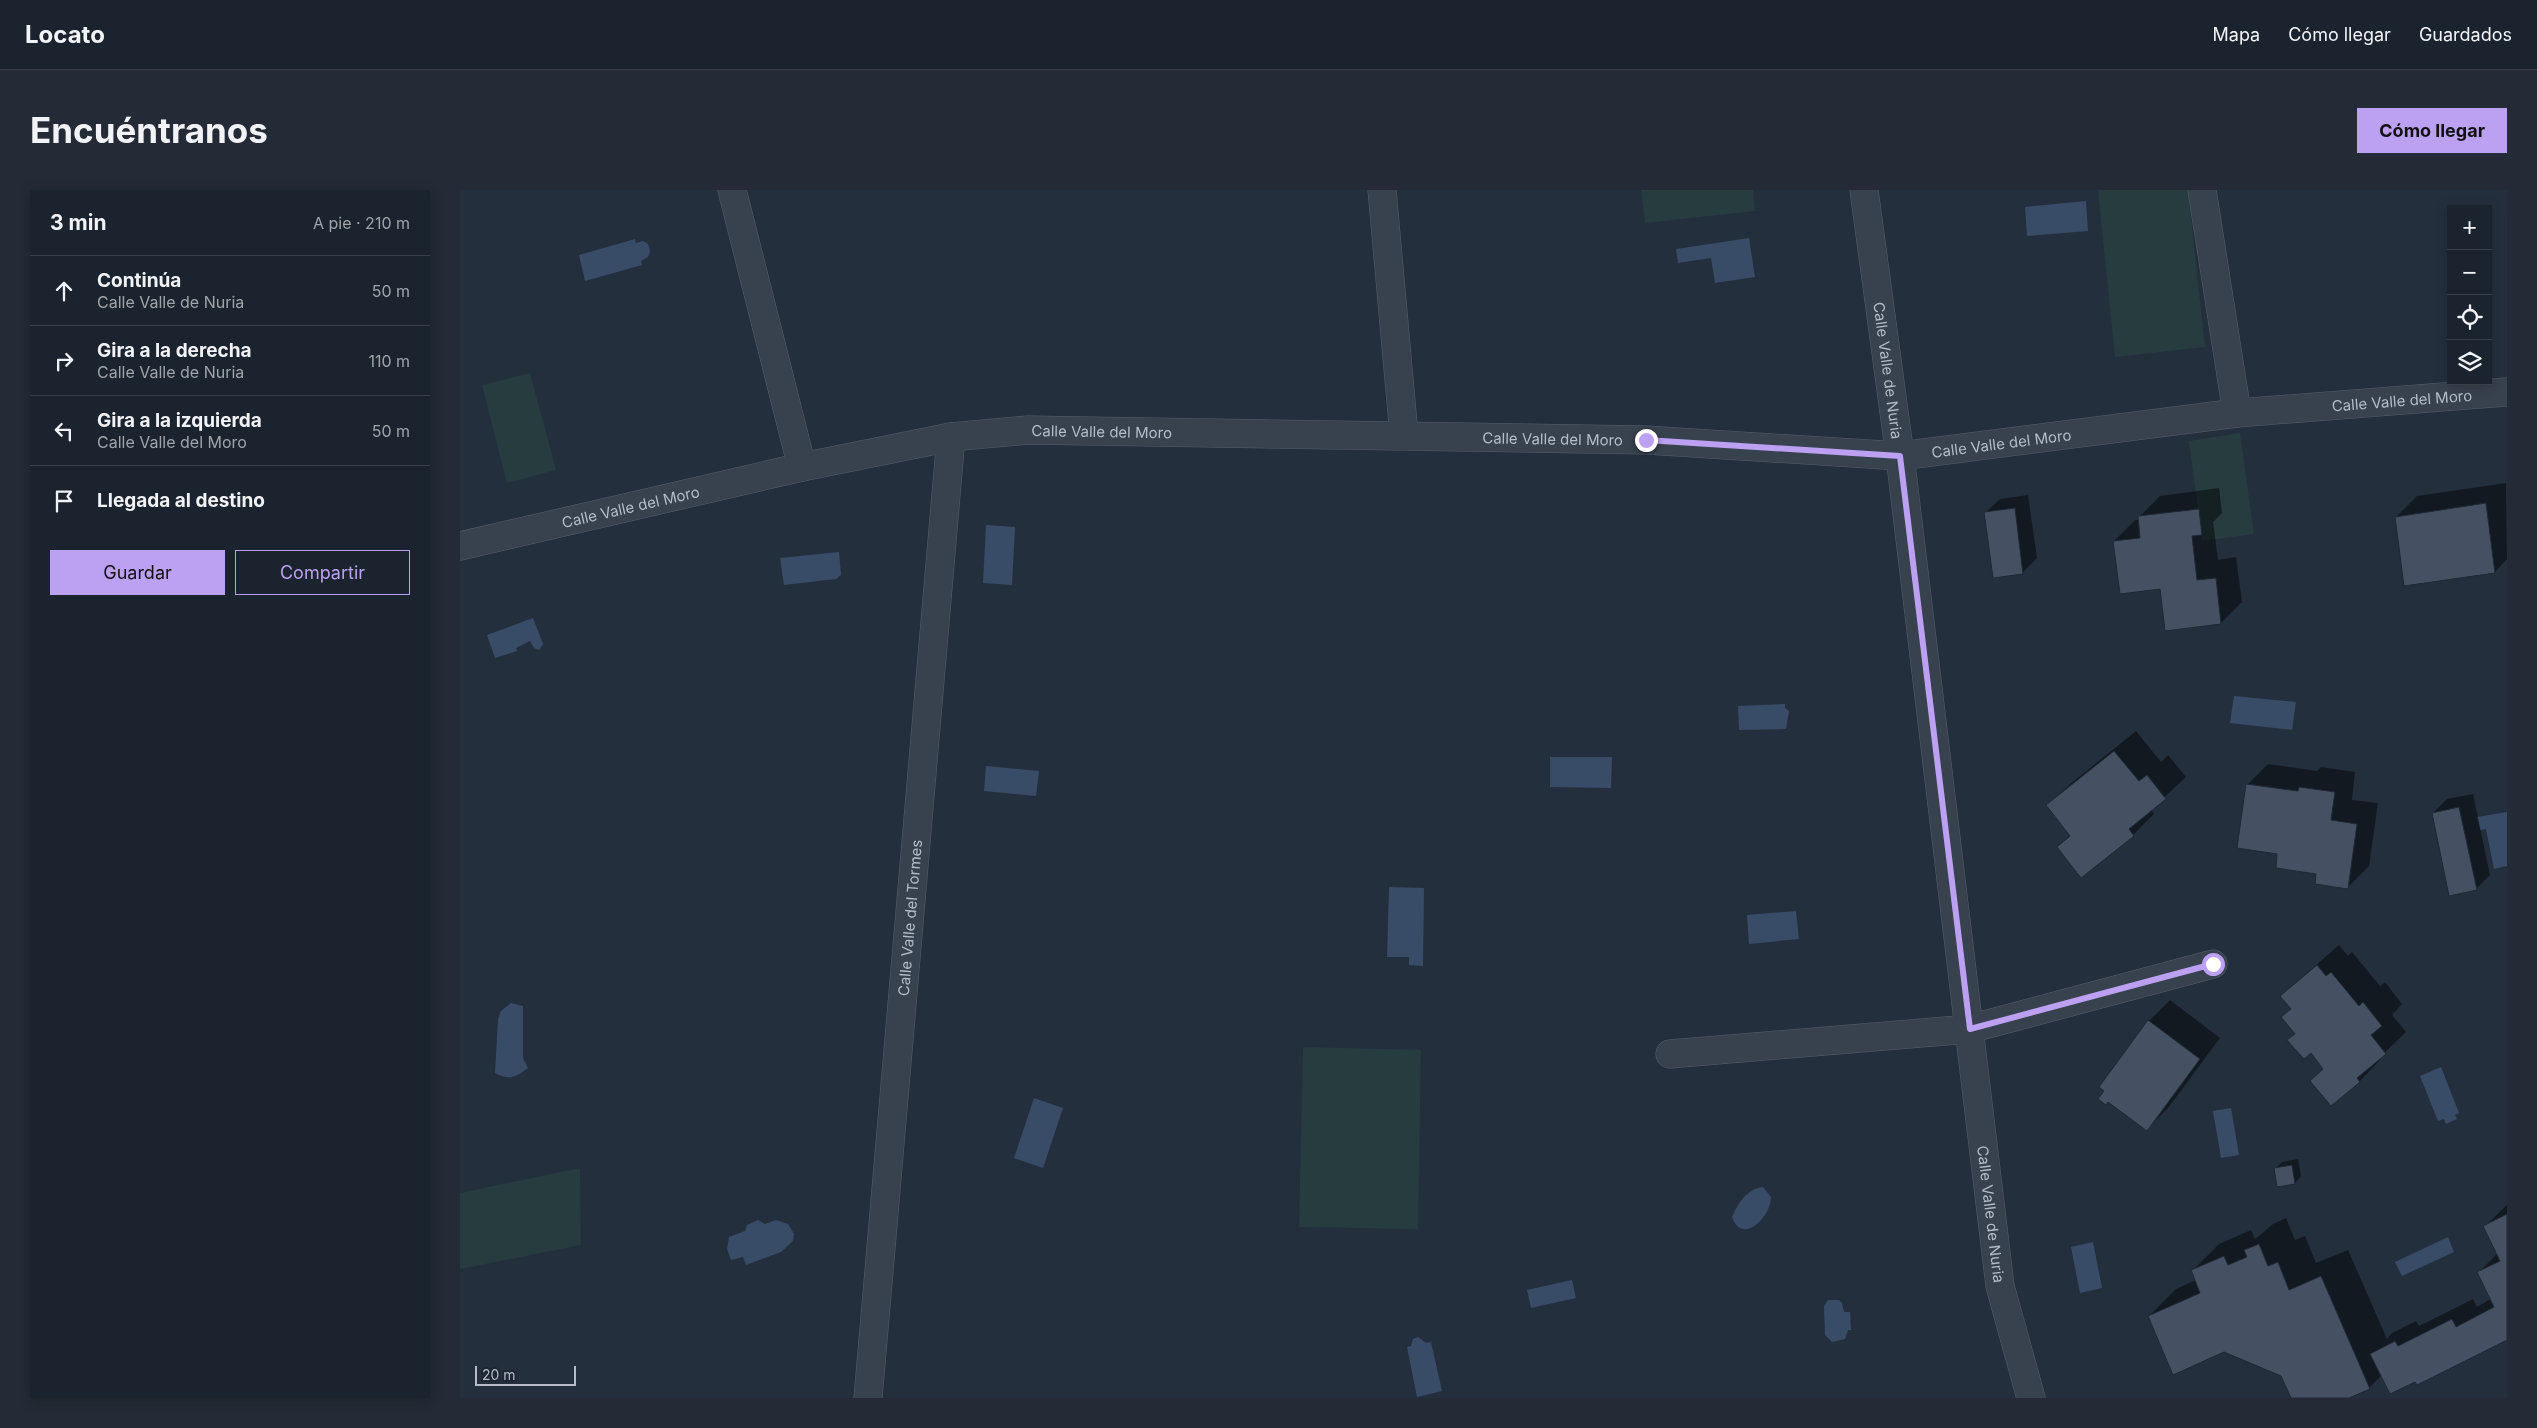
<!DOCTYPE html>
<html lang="es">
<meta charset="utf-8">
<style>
body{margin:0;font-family:Inter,sans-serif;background:#242b36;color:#f1f3f6}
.controls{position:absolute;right:15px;top:15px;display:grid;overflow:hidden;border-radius:0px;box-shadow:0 2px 12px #0003}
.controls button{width:45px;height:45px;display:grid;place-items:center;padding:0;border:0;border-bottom:1px solid #39404a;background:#1b232e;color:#f1f3f6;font:25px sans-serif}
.scale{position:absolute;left:15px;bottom:12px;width:101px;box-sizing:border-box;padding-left:5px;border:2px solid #b4bcc9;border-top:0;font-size:14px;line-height:18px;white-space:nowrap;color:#b4bcc9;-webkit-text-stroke:4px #1d2633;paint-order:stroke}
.stop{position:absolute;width:15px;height:15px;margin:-11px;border:4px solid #bca0f2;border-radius:50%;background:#fff}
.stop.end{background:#bca0f2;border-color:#fff;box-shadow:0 1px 5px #0008}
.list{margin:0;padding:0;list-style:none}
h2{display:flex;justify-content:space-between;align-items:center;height:65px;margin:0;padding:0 20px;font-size:21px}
h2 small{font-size:16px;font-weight:400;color:#a0a4aa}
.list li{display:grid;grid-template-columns:32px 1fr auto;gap:15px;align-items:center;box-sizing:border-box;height:70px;padding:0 20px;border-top:1px solid #39404a}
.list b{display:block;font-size:19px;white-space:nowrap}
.list p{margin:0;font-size:16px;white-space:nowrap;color:#a0a4aa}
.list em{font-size:16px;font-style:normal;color:#a0a4aa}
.actions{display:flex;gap:10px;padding:15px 20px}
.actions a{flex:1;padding:11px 0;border:1px solid #bca0f2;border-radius:0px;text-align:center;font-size:18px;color:#bca0f2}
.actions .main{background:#bca0f2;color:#111}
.icon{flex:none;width:28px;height:28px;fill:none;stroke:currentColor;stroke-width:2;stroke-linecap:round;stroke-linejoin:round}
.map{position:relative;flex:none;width:2047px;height:1208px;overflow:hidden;border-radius:0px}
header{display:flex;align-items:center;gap:30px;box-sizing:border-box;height:70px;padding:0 25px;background:#1b232e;border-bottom:1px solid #39404a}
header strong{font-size:24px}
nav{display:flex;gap:28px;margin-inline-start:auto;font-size:18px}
.intro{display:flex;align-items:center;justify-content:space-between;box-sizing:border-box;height:120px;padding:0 30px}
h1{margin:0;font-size:35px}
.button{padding:12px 22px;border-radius:0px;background:#bca0f2;color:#111;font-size:18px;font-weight:700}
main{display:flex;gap:30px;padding:0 30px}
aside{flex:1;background:#1b232e;border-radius:0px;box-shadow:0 2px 12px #0003}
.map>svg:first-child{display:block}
.green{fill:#263c3f}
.water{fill:#394c67}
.shadow{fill:#0007}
.building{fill:#455162;stroke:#1f2835}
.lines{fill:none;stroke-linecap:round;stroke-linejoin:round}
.street-casing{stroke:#565f6c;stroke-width:29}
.street{stroke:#38414e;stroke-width:28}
.route{stroke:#bca0f2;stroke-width:6}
.labels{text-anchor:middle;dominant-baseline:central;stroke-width:4;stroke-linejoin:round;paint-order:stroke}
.street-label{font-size:15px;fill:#b4bcc9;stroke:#1d2633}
</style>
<header>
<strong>Locato</strong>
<nav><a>Mapa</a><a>Cómo llegar</a><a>Guardados</a></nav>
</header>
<div class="intro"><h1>Encuéntranos</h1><a class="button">Cómo llegar</a></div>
<main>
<aside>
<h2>3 min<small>A pie · 210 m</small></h2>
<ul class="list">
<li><svg class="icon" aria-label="ahead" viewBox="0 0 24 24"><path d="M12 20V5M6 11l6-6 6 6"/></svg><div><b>Continúa</b><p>Calle Valle de Nuria</p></div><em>50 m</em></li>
<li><svg class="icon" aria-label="right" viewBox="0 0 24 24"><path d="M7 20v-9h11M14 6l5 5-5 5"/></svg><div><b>Gira a la derecha</b><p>Calle Valle de Nuria</p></div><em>110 m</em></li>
<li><svg class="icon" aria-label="left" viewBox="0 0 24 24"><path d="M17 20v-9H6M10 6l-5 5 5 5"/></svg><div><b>Gira a la izquierda</b><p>Calle Valle del Moro</p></div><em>50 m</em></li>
<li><svg class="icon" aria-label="arrive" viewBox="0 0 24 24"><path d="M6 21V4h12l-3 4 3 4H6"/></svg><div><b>Llegada al destino</b></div></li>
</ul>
<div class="actions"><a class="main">Guardar</a><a>Compartir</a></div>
</aside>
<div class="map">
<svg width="2047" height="1208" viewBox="0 0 2047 1208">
<rect width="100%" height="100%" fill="#242f3e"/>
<path class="green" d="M 1181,0 L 1293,0 L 1295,21 L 1185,33 Z
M 1638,0 L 1728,0 L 1745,157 L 1655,167 Z
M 70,183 L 96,280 L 47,293 L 22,195 Z
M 1780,243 L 1794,344 L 1742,351 L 1729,251 Z
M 843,857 L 961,860 L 958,1039 L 839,1037 Z
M 120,978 L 121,1055 L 0,1079 L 0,1003 Z"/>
<path class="water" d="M 1626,11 L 1628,41 L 1567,46 L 1565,17 Z
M 1289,48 L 1295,87 L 1255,93 L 1251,68 L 1218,73 L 1216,59 Z
M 175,49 L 176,53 L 183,51 L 188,54 L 190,61 L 188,67 L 181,71 L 182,75 L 125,91 L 119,65 Z
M 526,335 L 555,337 L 552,395 L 523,393 Z
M 379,362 L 381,385 L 376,389 L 324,395 L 320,368 Z
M 73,428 L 83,454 L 79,460 L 74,458 L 70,451 L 56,458 L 57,461 L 35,468 L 27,445 Z
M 1774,506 L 1836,512 L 1832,540 L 1770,533 Z
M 1325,514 L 1325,518 L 1329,521 L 1326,539 L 1279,540 L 1278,516 Z
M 1090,567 L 1152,567 L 1151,598 L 1090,597 Z
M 526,576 L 579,581 L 576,606 L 524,601 Z
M 2047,622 L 2047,676 L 2034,679 L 2026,639 L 2020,640 L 2017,627 Z
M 929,697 L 964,698 L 963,776 L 949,775 L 949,767 L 927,767 Z
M 1336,721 L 1339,749 L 1289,754 L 1287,725 Z
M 51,813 L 63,816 L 63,868 L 68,878 C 56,887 50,891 35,883 L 38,829 L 41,821 Z
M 1981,877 L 1999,923 L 1995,925 L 1997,929 L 1986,934 L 1984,929 L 1978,931 L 1960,886 Z
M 574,908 L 603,918 L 583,978 L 554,968 Z
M 1771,918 L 1779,965 L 1761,968 L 1753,921 Z
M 1303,997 L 1311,1007 C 1311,1027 1282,1056 1272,1027 C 1278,1013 1287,999 1303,997 Z
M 298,1030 L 305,1034 L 316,1030 L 328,1034 L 334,1044 L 333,1051 L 321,1062 L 286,1075 L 283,1067 L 271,1070 L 267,1059 L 269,1047 L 285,1041 L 287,1035 Z
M 1988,1047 L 1994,1062 L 1942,1086 L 1935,1072 Z
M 1633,1052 L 1642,1098 L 1620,1103 L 1611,1057 Z
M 1112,1090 L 1116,1108 L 1071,1118 L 1067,1100 Z
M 1368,1110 L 1379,1110 L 1382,1113 L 1384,1122 L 1390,1122 L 1391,1140 L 1388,1140 L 1385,1149 L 1372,1152 L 1365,1145 L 1364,1116 Z
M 958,1147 L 966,1153 L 971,1152 L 982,1201 L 957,1207 L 947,1157 L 951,1156 L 953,1149 Z"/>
<path class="shadow" d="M 2046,293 L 2047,369 L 2035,382 L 1936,327 L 1957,306 Z
M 1759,298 L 1762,323 L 1753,332 L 1758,370 L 1776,367 L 1782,412 L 1761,433 L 1701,398 L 1654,351 L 1675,330 L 1679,330 L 1679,327 L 1700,306 Z
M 1568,305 L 1577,368 L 1563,382 L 1525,323 L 1540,309 Z
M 1676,541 L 1701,572 L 1708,565 L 1726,587 L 1691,620 L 1694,624 L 1673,645 L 1621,686 L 1598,657 L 1610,645 L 1588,615 L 1609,595 Z
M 1808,574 L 1857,581 L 1861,577 L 1895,582 L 1892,610 L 1918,613 L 1909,676 L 1888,697 L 1819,662 L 1787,595 Z
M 2013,604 L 2030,685 L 2016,699 L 1973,623 L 1987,609 Z
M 1879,755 L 1888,766 L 1892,762 L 1920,796 L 1925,792 L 1942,814 L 1932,825 L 1946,842 L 1919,868 L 1920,870 L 1900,891 L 1871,915 L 1864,878 L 1851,862 L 1829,850 L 1836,843 L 1832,818 L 1821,806 Z
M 1710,810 L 1760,848 L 1708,918 L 1687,939 L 1689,831 Z
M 1838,969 L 1841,986 L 1835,993 L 1815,979 L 1822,972 Z
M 2047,1015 L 2047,1148 L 1956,1190 L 1922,1185 L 1909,1198 L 1886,1208 L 1832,1208 L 1822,1185 L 1689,1126 L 1716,1099 L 1736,1090 L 1732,1081 L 1759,1054 L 1791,1040 L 1795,1049 L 1813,1034 L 1826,1028 L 1835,1050 L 1845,1046 L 1856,1073 L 1888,1060 L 1927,1149 L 1932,1143 L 1956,1131 L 1959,1136 L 2013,1109 L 2017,1117 L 2031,1109 L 2018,1083 L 2038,1063 L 2024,1037 Z"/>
<path class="building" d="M 2026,313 L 2035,383 L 1944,396 L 1935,327 Z
M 1555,318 L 1563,384 L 1533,388 L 1524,322 Z
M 1739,319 L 1742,345 L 1732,346 L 1737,390 L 1756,388 L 1761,434 L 1705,441 L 1700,399 L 1660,404 L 1653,351 L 1680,348 L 1678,326 Z
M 1654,561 L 1679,591 L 1687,585 L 1706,609 L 1669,639 L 1674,646 L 1621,688 L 1597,657 L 1610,646 L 1586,615 Z
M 1786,594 L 1838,601 L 1839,597 L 1875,602 L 1871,630 L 1897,634 L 1888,699 L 1855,694 L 1856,684 L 1816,678 L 1817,664 L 1777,658 Z
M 1999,617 L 2017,700 L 1989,706 L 1972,623 Z
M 1857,775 L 1866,786 L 1871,782 L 1899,816 L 1903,812 L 1922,836 L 1911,845 L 1926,864 L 1897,888 L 1900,892 L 1871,916 L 1850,891 L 1863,879 L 1851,863 L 1844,869 L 1827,850 L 1835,844 L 1821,827 L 1831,819 L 1820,806 Z
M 1688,830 L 1740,869 L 1687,941 L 1648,912 L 1646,915 L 1638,909 L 1644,901 L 1639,897 Z
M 1832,975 L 1835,994 L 1817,997 L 1814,978 Z
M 2047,1024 L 2047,1150 L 1957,1195 L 1955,1192 L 1930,1204 L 1910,1164 L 1935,1151 L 1938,1156 L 1992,1129 L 1996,1137 L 2034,1117 L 2017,1082 L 2040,1071 L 2023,1036 Z
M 1799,1054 L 1808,1076 L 1818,1072 L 1829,1100 L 1861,1086 L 1910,1199 L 1889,1208 L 1831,1208 L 1821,1186 L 1764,1162 L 1713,1185 L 1688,1126 L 1740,1103 L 1731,1080 L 1764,1066 L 1768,1075 L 1787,1067 L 1784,1060 Z"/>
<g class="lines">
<g class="street-casing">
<g id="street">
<path d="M 272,0 L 342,277"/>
<path d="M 922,0 L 944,245"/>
<path id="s1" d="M 1404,0 L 1440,266 L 1540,1096 L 1571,1208"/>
<path d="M 1742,0 L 1777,223"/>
<path id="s2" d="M 0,356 L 342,277 L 491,247 L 568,240 L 1186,250 L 1440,266 L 1777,223 L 2047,202"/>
<path d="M 1210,864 L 1509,839 L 1753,774"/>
<path id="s3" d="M 408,1208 L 491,247"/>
</g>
</g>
<use href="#street" class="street"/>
</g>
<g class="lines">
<path class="route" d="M 1186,250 L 1440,266 L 1510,839 L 1753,774"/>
</g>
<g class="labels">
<g class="street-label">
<text stroke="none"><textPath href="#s1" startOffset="182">Calle Valle de Nuria</textPath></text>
<text stroke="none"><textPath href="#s2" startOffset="1958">Calle Valle del Moro</textPath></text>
<text stroke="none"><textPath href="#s2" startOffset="654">Calle Valle del Moro</textPath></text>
<text stroke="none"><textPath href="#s2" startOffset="1105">Calle Valle del Moro</textPath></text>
<text stroke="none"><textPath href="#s2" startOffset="1555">Calle Valle del Moro</textPath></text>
<text stroke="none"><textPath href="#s2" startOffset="175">Calle Valle del Moro</textPath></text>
<text stroke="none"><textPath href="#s3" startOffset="482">Calle Valle del Tormes</textPath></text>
<text stroke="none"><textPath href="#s1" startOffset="1032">Calle Valle de Nuria</textPath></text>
</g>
</g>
</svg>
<div class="controls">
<button>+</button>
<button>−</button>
<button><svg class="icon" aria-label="locate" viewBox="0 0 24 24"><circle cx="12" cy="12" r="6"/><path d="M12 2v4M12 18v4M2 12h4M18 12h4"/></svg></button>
<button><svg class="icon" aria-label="layers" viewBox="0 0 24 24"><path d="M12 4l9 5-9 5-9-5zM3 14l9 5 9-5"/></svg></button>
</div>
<div class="scale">20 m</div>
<div class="stop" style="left:1753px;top:774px"></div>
<div class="stop end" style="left:1186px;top:250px"></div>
</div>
</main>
